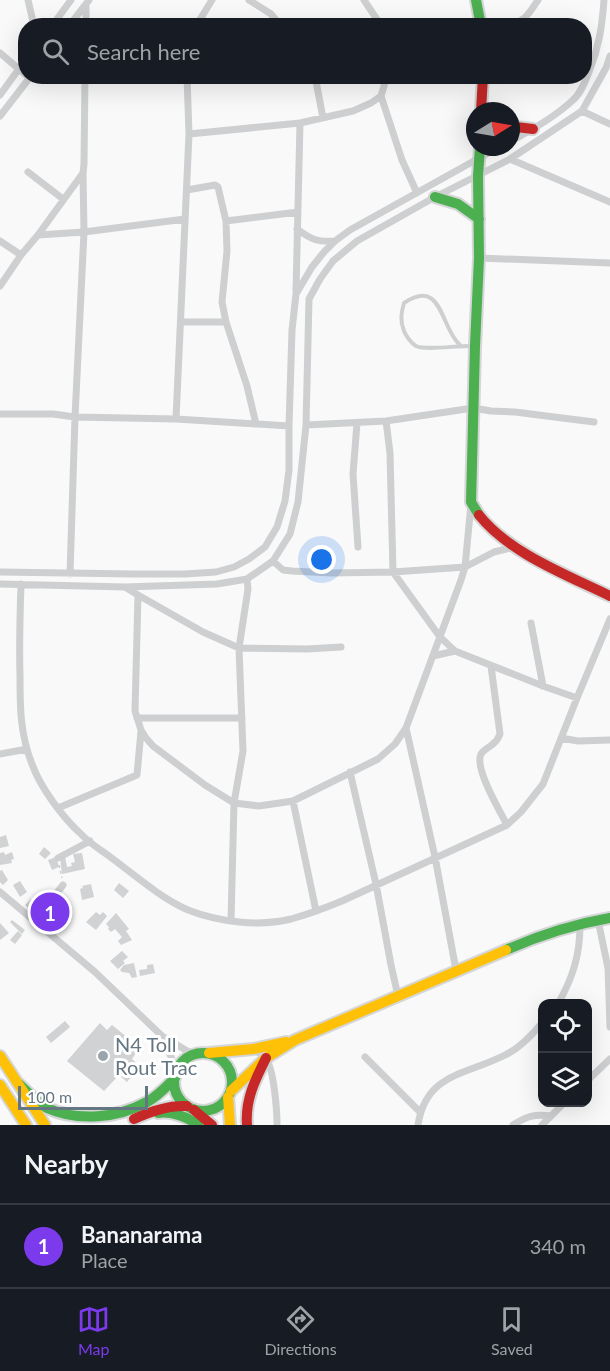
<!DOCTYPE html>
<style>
body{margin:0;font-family:Lato,sans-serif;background:#20242c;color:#f1f3f6}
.controls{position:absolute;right:18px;bottom:18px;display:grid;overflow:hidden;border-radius:12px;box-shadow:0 6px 24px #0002}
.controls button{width:54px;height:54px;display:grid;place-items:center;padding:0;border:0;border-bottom:2px solid #363941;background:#171b24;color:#f1f3f6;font:30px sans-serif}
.compass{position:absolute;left:466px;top:102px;width:54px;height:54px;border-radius:50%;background:#171b24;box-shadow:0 6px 24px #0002;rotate:79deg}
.scale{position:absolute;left:18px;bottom:15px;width:130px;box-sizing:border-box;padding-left:6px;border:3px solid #657683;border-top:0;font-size:16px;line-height:21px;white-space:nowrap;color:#657683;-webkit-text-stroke:4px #fff;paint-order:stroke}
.you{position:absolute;left:322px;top:560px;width:21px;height:21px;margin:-15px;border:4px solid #fff;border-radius:50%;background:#1a73e8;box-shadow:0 0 0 9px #1a73e833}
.badge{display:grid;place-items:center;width:39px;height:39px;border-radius:50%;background:#7c3aed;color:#fff;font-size:20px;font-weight:700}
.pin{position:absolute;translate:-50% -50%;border:3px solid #fff;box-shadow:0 2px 6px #0006}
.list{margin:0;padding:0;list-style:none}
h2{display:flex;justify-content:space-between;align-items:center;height:78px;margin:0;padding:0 24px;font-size:26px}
h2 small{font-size:20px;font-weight:400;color:#9ea1a6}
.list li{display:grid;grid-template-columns:39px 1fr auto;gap:18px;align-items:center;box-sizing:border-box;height:84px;padding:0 24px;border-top:2px solid #363941}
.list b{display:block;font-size:22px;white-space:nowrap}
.list p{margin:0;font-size:20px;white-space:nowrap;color:#9ea1a6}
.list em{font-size:20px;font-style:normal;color:#9ea1a6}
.icon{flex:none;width:33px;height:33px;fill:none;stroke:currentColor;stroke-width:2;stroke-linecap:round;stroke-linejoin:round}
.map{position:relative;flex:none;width:610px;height:1125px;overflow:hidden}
.search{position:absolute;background:#171b24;box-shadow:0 6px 24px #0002;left:18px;right:18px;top:18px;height:66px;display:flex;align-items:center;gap:15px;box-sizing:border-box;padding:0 21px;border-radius:24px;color:#9ea1a6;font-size:22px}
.sheet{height:162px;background:#171b24}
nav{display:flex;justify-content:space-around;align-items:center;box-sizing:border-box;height:84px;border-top:2px solid #363941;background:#171b24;font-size:16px;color:#9ea1a6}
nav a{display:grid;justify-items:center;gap:3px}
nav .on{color:#7c3aed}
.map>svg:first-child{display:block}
.building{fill:#d0d2d3}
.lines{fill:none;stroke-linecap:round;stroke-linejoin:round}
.fast-casing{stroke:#d5d6d7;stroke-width:14}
.slow-casing{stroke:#d5d6d7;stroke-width:14}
.jam-casing{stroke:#d5d6d7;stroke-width:14}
.path{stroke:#cbcccd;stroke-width:1.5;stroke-dasharray:3 3;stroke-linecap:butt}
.lane{stroke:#cecfd0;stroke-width:4}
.street{stroke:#cecfd0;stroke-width:7}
.fast{stroke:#4caf50;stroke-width:10}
.slow{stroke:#ffc107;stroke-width:10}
.jam{stroke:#c62828;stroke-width:10}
.poi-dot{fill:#99a4ac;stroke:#fff;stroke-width:2}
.labels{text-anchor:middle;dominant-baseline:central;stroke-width:6;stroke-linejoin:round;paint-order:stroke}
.poi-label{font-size:20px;fill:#657683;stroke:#fff;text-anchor:start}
</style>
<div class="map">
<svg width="610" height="1125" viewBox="0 0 610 1125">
<rect width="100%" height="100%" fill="#f9f9f9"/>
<path class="building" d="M 6,835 L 9,846 L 0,848 L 0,837 Z
M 44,847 L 51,853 L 45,859 L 39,854 Z
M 4,852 L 5,855 L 12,852 L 14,859 L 11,860 L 12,863 L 0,865 L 0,853 Z
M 82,853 L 85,869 L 62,874 L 60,858 L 65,856 L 67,867 L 72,866 L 71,863 L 75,862 L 73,854 Z
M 56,857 L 59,867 L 52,870 L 48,860 Z
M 2,870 L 8,880 L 3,885 L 0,882 L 0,871 Z
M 20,881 L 27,892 L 20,897 L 13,885 Z
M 119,883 L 129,891 L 123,898 L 114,890 Z
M 91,884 L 94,897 L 82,900 L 80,889 L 83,888 L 82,886 Z
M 31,899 L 38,905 L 36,907 L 40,910 L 37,915 L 25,905 Z
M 96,912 L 100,915 L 103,912 L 107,916 L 96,930 L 86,922 Z
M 116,913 L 129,929 L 126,931 L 132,940 L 121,945 L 118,941 L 122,937 L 115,929 L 111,932 L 108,929 L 109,927 L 106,924 Z
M 12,920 L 25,930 L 22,934 L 10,922 Z
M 0,923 L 9,933 L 0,940 Z
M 18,931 L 22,935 L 15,944 L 10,940 Z
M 122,951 L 128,957 L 123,961 L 125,963 L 118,969 L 110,961 Z
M 134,963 L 137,977 L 132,978 L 129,973 L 122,972 L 120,970 L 124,965 Z
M 153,964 L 155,973 L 140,976 L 139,970 L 147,969 L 147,965 Z
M 65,1021 L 70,1027 L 51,1043 L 46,1037 Z
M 100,1023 L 107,1030 L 112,1025 L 133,1042 L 129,1047 L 136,1053 L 132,1059 L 140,1066 L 127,1082 L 119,1075 L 104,1091 L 67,1061 Z"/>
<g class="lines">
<g class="fast-casing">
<path id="fast" d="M 476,0 L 481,26
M 435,197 L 458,204 L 479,219
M 479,515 L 471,502 L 475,346 L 479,258 L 478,176 L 480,147
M 506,950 C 538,936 575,924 610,918
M174 1082a29 29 0 1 1 58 0a29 29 0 1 1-58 0Z
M 19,1084 C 28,1092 37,1103 47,1108 C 78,1122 118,1118 147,1102 C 158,1096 166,1087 175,1078
M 158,1113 C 171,1111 188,1117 198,1125"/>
</g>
<g class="slow-casing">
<path id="slow" d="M 209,1053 L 253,1049 L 286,1042
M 0,1056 L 45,1125
M 0,1085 L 26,1125
M 231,1091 L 266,1058 L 295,1040 L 506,950
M 228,1097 L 230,1125"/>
</g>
<g class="jam-casing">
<path id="jam" d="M 481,111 L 483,76
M 511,124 L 516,127 L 533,129
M 479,515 C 509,553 567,575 610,596
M 194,1110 L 212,1125
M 134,1119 C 151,1111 168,1105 187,1106
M 247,1125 C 245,1100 255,1080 266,1058"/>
</g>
<path class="path" d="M 59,865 L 62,878"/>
<path class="lane" d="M 460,345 C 440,328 443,277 404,303 C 401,313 400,321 404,331 C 406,336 411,343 416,346 C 426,351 459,345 473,346"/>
<path class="street" d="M 28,0 L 34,26
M 249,0 L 271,14 L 281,26
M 364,0 L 378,21 L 380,26
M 86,4 L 86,26
M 52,26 L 71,0
M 69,26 L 89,0
M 196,26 L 212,0
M 505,26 C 526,20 526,18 538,0
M 0,53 L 26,75
M 315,76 L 323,118
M 0,95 L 26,59
M 381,96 L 402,160 L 417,193
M 582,111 L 610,124
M 0,116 L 31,76
M 189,134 L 300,123 L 353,111 L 371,103 L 381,96 L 387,76
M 511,141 C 532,130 555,117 573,100 C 581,93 585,82 589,72 C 599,47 602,27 604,0
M 510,159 L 610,202
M 28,172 L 63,199
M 187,190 L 215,185 L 218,187 L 226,221 L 298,212
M 226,221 L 227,251 L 222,302 L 226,322
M 297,229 C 312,240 317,242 335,241
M 38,235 L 84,232 L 185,219
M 0,241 L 21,255
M 479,258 L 610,263
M 0,286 L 21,255 L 38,235 L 83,173
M 296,291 L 300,123
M 181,322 L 226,322 L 247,386 L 256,424
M 0,414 L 53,414 L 75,417 L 176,419 L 289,426
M 176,419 L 189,134 L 187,76
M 386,421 L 390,453 L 393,572 L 440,637 L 455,651 L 543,686 L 577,698
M 357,423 L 353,474 L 358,547
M 306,425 L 386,421 L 473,408 L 491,411 L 515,412 L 594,422
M 273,561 L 283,570 L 292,571 L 331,573 L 393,572 L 465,567 L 494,552 L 515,547
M 0,572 L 134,574 L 185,574 L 216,572 L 234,567 L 249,559 L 265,547 L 277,527 L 285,501 L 289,470 L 289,426 L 292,330 L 296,294 L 312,267 L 324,252 L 335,241 L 350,230 L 499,147
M 70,574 L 75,417 L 84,232 L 83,173 L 84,164 L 85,76
M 0,584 L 125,587 L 217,584 L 247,579 L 273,561 L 290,534 L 298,502 L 306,425 L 309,299 L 320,279 L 333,261 L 357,241 L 435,197 L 510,159 L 582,111 L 606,68 L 610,56
M 21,584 C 20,614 19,644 20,675 C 20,707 20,734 32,764 C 40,787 63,818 81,834 C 90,844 103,851 113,859 C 137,877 161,898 188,910 C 219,922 259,927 291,919 C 309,914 325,908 342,901 L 507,825 L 521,812 L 543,784 L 577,698 L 610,619
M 125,587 L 138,595 L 135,711 L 141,730 L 146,738 L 153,746 L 205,785 L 234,803 L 259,806 L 293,801 L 378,759 L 395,744 L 406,728 L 461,580 L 465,567 L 471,504
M 138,595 L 203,632 L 239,648 L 307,649 L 341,647
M 531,623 L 543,686
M 433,656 L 455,651
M 491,666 L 500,734 C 499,736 497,741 495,742 C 491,747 484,749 481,754 C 474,768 500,811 507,825
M 137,718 L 242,718
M 406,728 L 435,857 L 456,970
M 561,738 L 578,741 L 610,740
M 0,754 L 27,749
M 350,772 L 376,884 L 391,965 L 398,996
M 293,801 L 316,911
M 58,808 L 137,775 L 141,731
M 58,858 L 90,841
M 0,892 L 95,972 L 162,1036 L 194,1055
M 598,920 L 608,968 L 610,1027
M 35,921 L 63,885
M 231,921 L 234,803 L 243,751 L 239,648 L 248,589 L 247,579
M 558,1004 C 573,977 580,955 580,925
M 162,1036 L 172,1059 L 176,1074
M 253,1049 C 256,1052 262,1054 265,1057 C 274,1067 277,1111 277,1125
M 365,1057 L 420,1112
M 588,1080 L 610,1059
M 418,1125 C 426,1072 468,1075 507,1054 C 521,1047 532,1035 542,1023
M 513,1125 C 527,1116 534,1114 551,1116
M 542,1125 L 565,1102"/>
<use href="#fast" class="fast"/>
<use href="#slow" class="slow"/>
<use href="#jam" class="jam"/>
</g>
<circle class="poi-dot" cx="103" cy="1056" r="6"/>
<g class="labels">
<g class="poi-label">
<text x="115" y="1044">N4 Toll<tspan x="115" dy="23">Rout Trac</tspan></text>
</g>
</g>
</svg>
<div class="controls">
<button><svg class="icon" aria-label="locate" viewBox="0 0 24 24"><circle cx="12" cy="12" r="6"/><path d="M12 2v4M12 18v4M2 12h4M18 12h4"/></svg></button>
<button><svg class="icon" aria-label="layers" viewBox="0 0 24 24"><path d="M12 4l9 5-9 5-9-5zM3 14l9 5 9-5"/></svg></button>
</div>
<svg class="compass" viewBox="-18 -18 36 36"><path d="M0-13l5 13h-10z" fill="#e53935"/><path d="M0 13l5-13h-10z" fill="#9ea1a6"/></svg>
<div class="scale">100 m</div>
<div class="you"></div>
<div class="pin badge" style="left:50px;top:912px">1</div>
<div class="search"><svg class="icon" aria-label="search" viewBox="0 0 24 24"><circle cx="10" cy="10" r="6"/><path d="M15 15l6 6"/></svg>Search here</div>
</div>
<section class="sheet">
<h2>Nearby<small></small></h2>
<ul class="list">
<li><span class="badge">1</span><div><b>Bananarama</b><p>Place</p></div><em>340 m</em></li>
</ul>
</section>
<nav>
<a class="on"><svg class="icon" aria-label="map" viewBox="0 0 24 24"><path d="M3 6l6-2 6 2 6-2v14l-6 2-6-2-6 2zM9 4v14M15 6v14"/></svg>Map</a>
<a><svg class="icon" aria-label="directions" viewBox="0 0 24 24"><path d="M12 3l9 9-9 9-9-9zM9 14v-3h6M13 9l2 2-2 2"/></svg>Directions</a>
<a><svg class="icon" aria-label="saved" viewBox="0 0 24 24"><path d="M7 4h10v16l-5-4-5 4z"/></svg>Saved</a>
</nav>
